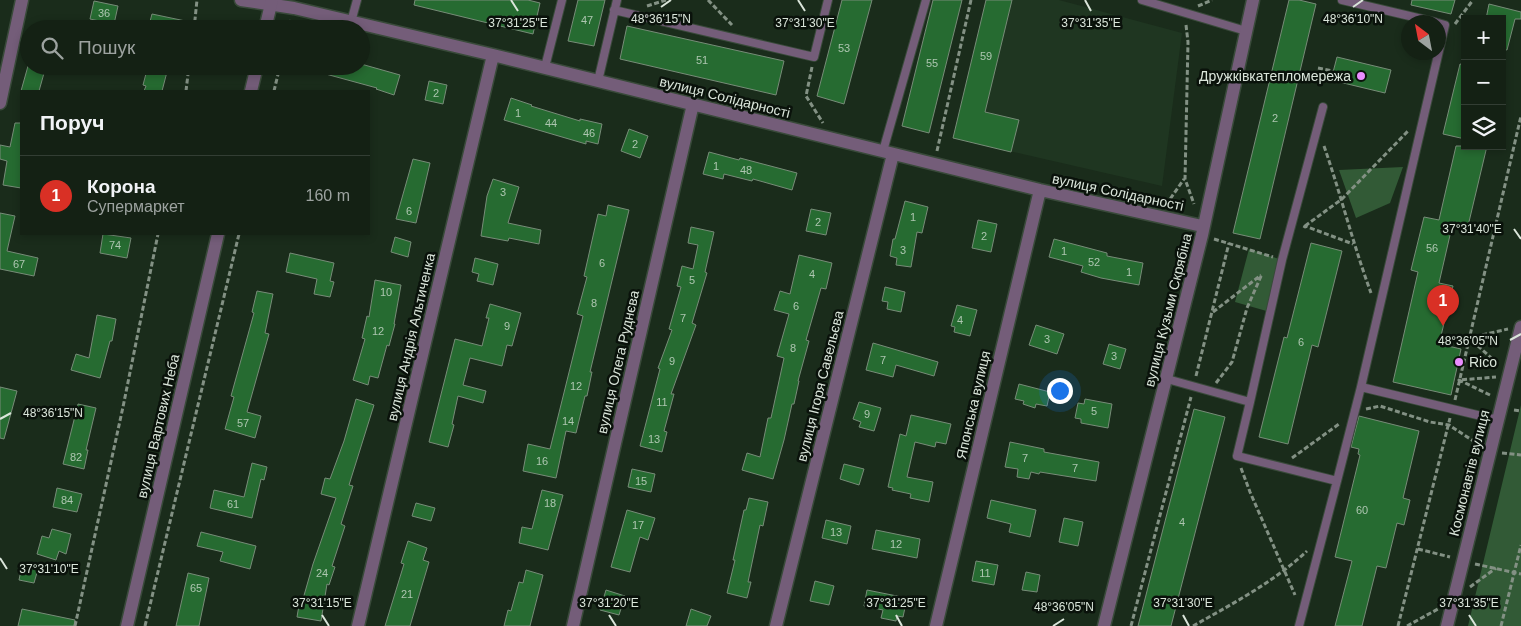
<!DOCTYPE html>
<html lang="uk">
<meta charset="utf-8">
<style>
body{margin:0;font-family:Arial,sans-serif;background:#1d291d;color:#f1f3f6}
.controls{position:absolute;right:15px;top:15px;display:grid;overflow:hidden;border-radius:0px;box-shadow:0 2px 8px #0003}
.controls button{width:45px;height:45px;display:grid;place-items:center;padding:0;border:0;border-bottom:1px solid #333e34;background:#142114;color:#f1f3f6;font:25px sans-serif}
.compass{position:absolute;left:1401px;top:15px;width:45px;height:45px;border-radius:50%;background:#142114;box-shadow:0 2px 8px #0003;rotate:328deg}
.you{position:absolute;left:1059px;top:390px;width:18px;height:18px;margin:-12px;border:4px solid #fff;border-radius:50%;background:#1a73e8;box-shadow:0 0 0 8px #1a73e833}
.badge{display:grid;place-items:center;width:32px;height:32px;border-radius:50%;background:#d93025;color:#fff;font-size:16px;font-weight:700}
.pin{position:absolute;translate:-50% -41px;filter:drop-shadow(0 1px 2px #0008)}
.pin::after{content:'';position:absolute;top:26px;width:18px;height:15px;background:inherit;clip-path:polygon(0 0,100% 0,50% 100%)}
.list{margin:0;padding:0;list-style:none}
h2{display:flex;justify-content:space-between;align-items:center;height:65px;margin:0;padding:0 20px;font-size:21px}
h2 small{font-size:16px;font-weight:400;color:#9da3a0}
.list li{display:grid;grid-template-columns:32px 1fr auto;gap:15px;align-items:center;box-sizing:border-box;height:80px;padding:0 20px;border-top:1px solid #333e34}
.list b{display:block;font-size:19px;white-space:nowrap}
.list p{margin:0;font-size:16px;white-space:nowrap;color:#9da3a0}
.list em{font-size:16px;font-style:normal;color:#9da3a0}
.icon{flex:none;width:28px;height:28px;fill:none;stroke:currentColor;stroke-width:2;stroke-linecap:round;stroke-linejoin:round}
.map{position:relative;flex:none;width:1521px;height:626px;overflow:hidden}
.search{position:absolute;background:#142114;box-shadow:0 2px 8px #0003;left:20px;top:20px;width:350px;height:55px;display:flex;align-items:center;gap:12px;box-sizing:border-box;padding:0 18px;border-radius:28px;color:#9da3a0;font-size:19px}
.panel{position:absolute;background:#142114;box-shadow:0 2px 8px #0003;left:20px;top:90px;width:350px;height:145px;border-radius:0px}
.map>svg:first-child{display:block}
.built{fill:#1f3621}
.green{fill:#325a36}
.building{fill:#266b31;stroke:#778c78}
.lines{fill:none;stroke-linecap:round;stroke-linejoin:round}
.service-casing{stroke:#394a3a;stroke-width:10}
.minor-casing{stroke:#394a3a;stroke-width:15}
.tertiary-casing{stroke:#394a3a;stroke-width:15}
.path{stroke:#839184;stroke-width:3;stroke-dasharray:5 2.5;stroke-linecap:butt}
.service{stroke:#745d79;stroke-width:8}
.minor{stroke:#745d79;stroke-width:12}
.tertiary{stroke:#745d79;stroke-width:12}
.ticks{fill:none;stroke:#dae5da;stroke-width:2}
.poi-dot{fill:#e98dfe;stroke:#0a120b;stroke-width:2}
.labels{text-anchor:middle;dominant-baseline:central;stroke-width:5;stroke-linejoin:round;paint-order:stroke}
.number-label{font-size:11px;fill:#adc6b0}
.poi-label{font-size:14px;fill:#dae5da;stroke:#0a120b;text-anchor:end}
.street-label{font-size:14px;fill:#dae5da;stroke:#0a120b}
.ticks-label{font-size:12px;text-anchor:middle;fill:#dae5da;stroke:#0a120b;stroke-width:5;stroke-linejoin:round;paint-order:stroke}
</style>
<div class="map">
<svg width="1521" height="626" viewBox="0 0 1521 626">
<rect width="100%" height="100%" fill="#1a2c1b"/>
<path class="built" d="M 986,0 L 1059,0 L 1182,33 L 1162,186 L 953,138 Z"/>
<path class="green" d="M 1403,167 L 1390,203 L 1356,218 L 1339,170 Z
M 1249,249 L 1282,260 L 1270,312 L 1235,302 Z
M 1521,405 L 1521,626 L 1468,626 Z"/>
<path class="building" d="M 415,0 L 528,0 L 540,3 L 533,34 L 414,5 Z
M 578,0 L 605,0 L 594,46 L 568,41 Z
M 842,0 L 872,0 L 844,104 L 817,96 Z
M 933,0 L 962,0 L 929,133 L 902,126 Z
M 986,0 L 1012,0 L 985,112 L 1019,120 L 1011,152 L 953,138 Z
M 1289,0 L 1299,0 L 1316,4 L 1260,239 L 1233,233 Z
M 1412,0 L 1455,0 L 1451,14 L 1411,5 Z
M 94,1 L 118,6 L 114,24 L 90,19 Z
M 1489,4 L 1521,12 L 1521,19 L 1515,19 L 1507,50 L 1502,49 L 1502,19 L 1486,19 Z
M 152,14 L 195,23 L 194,29 L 148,29 Z
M 627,26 L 784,61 L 776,95 L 620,59 Z
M 1337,57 L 1391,70 L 1385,93 L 1331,80 Z
M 361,64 L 400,75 L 394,95 L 376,89 L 377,88 L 311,70 L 312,66 L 361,66 Z
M 1460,64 L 1465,65 L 1465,139 L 1443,134 Z
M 28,66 L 46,66 L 39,91 L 21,91 Z
M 148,66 L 168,68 L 162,91 L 144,91 L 146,86 L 143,85 Z
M 429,81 L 447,85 L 443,104 L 425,100 Z
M 511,98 L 532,105 L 531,106 L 580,121 L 580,119 L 602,124 L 598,144 L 586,141 L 586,144 L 504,120 Z
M 15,123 L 21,123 L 21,188 L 3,185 L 7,161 L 0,159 L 0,145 L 10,147 Z
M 629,129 L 648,136 L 640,158 L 621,151 Z
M 1456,146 L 1487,146 L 1468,226 L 1453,222 L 1439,283 L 1453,286 L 1439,344 L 1461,349 L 1451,395 L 1393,382 L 1418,272 L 1411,270 L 1424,217 L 1439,220 Z
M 709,152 L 739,160 L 740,158 L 797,173 L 792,190 L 753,179 L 752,181 L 724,174 L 723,179 L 703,174 Z
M 413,159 L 430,163 L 416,223 L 396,219 Z
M 493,179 L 519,187 L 508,223 L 541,230 L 539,244 L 509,238 L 508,241 L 481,236 L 487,196 Z
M 905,201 L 928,207 L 922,233 L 917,232 L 911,267 L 896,265 L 897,258 L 890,256 L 893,239 L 895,239 Z
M 608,205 L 629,210 L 590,372 L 592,372 L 587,396 L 585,396 L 576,433 L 566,431 L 556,478 L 523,471 L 528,444 L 550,449 L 583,316 L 577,314 L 587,277 L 584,276 L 598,214 L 606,216 Z
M 811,209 L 831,213 L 826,235 L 806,231 Z
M 0,213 L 15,216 L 7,251 L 38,258 L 34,276 L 0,269 Z
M 978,220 L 997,224 L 991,252 L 972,248 Z
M 691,227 L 714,232 L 705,272 L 707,273 L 692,323 L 696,325 L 671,394 L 674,394 L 664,431 L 667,432 L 662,452 L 640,446 L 660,369 L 658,368 L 672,330 L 669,329 L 681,287 L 677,286 L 682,266 L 693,269 L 698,245 L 688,243 Z
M 103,234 L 131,238 L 127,258 L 100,253 Z
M 395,237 L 411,242 L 408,257 L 391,252 Z
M 1054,239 L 1107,253 L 1107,256 L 1143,263 L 1139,285 L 1101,278 L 1081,272 L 1083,266 L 1049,257 Z
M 1311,243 L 1342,251 L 1318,347 L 1312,345 L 1288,444 L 1259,437 L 1284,337 L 1287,338 Z
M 290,253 L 334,263 L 330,281 L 334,282 L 330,297 L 314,294 L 317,279 L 286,272 Z
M 799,255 L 832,263 L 826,289 L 821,288 L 806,340 L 809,341 L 798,381 L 799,381 L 794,404 L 792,404 L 784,440 L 773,479 L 742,470 L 747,453 L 760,457 L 768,418 L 771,418 L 784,358 L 777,356 L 789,314 L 774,310 L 780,291 L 790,294 Z
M 475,258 L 498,264 L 493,285 L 477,281 L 479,274 L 472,272 Z
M 375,280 L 401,285 L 394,324 L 395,324 L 389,346 L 387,345 L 378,378 L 370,376 L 368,385 L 353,380 L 365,339 L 362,338 L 367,316 L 369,317 Z
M 885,287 L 905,292 L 901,312 L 887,309 L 888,302 L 882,301 Z
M 257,291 L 273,294 L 265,333 L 269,334 L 247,412 L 261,416 L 255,438 L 225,429 L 234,397 L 231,396 L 254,313 L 252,312 Z
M 490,304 L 521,313 L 512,346 L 507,345 L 502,366 L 470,358 L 463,385 L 486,391 L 483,403 L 458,396 L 452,424 L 454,425 L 448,447 L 429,442 L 455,339 L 482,346 L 489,318 L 486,318 Z
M 957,305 L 977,310 L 970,336 L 954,332 L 955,327 L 951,326 Z
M 97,315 L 116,319 L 112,341 L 110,341 L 100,378 L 71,370 L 76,354 L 89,358 Z
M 1036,325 L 1064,334 L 1057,354 L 1029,345 Z
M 873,343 L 938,362 L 934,376 L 896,365 L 893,377 L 866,370 Z
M 1109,344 L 1126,349 L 1120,369 L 1103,364 Z
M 1019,384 L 1050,392 L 1047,406 L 1036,404 L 1035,408 L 1023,404 L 1024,401 L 1015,399 Z
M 0,387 L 17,391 L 4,439 L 0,438 Z
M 356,399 L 374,405 L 349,485 L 353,486 L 341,524 L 345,526 L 332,566 L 335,567 L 329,585 L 327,584 L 321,621 L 297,617 L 300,599 L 303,599 L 313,564 L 336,498 L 321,494 L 325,478 L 330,479 L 344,441 Z
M 1085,399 L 1112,404 L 1108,428 L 1081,423 L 1081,419 L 1075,418 L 1078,403 L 1084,404 Z
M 859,402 L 881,408 L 874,431 L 859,427 L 861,422 L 853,419 Z
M 78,404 L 96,408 L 86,450 L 88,450 L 84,469 L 63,464 Z
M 1194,409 L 1225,417 L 1171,626 L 1138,626 Z
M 911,415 L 951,424 L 946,444 L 936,442 L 935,447 L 915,442 L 907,477 L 933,482 L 929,502 L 910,498 L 911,494 L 892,490 L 893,488 L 888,487 L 900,434 L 906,436 Z
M 1359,416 L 1419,431 L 1403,498 L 1410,500 L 1404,525 L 1397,523 L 1386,568 L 1377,566 L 1362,626 L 1335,626 L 1352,561 L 1335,557 L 1360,455 L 1358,454 L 1359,449 L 1351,447 Z
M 1010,442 L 1044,449 L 1044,452 L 1099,462 L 1096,481 L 1040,472 L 1039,474 L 1031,472 L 1029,479 L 1017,477 L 1018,469 L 1005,467 Z
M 252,463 L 267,467 L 264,480 L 261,479 L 252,518 L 210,508 L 214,490 L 244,497 Z
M 844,464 L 864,469 L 859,485 L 840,479 Z
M 632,469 L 655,474 L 651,492 L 628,487 Z
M 57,488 L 82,494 L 77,512 L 53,507 Z
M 542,490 L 563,495 L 548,550 L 519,543 L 522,527 L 532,529 Z
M 749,498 L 768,502 L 763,526 L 760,525 L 748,582 L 751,582 L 747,598 L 727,593 L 735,560 L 733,560 L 744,510 L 746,510 Z
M 991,500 L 1036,510 L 1030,537 L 1009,532 L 1011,524 L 987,518 Z
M 416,503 L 435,508 L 431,521 L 412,516 Z
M 627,510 L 655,518 L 648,540 L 640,537 L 630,572 L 611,567 Z
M 1064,518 L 1083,522 L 1078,546 L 1059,542 Z
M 826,520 L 851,526 L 847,544 L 822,538 Z
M 52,529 L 71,534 L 66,554 L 59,551 L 56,560 L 37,554 L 42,536 L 49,538 Z
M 876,530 L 920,539 L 917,558 L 872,549 Z
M 201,532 L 256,546 L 250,569 L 220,561 L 223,552 L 197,546 Z
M 408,541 L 427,548 L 423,560 L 429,562 L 410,626 L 385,626 L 404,564 L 401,563 Z
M 976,561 L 998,565 L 994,585 L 972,581 Z
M 22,565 L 38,569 L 34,583 L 19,580 Z
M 526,570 L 543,575 L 530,626 L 504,626 L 508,610 L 511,611 L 519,582 L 523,583 Z
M 1026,572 L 1040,575 L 1037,592 L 1022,590 Z
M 188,573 L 209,578 L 199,626 L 176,626 Z
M 815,581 L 834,586 L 829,605 L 810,601 Z
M 606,590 L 625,596 L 619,615 L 600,610 Z
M 867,590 L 907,598 L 903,617 L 897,616 L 896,621 L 881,618 L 883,610 L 864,606 Z
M 22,609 L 75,620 L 74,626 L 18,626 Z
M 691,609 L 711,616 L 707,626 L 686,626 Z"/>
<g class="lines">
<g class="service-casing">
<path id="service" d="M 1142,0 L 1246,31
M 1342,0 L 1435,22
M 614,10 L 814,57 L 828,0
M 351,22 L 357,0
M 1438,23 L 1445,25 L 1361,387 L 1498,420
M 545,67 L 562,0
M 598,81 L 617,0
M 883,151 L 926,0
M 1167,379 L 1250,402 L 1282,260 L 1323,107
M 1250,402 L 1237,456 L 1337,481 L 1299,626
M 1337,481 L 1361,387"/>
</g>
<g class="minor-casing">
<path id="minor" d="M 241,0 L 294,8 L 493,55 L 1040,190 L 1202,226
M 0,103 L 22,0
M 358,626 L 493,55
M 573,626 L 693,104
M 776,626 L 893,154
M 936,626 L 1040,190
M 1104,626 L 1202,235 L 1253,0"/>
</g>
<g class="tertiary-casing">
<path id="tertiary" d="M 265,29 L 272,0
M 251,91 L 257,66
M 127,626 L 218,234
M 1447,626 L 1521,327"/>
</g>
<path class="path" d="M 708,0 L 732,25
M 647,6 L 666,0
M 1198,6 L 1212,0
M 1455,24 L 1473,0
M 1186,25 L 1188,42 L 1185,179 L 1194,204
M 194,29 L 197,0
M 289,29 L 291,20
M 812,67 L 806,96 L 823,123
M 1318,68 L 1333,71
M 186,91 L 189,66
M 274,91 L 280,66
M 1324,146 C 1341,195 1353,244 1371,293
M 937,151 L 971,0
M 1166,205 L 1184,179
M 1305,226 L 1342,199 L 1408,131
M 1304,228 L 1305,226 L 1353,244
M 1214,239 L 1273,257
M 1213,312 L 1261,275
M 1498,364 L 1469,338 L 1508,329
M 1196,376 L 1229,243
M 1216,383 L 1232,362 L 1247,308 L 1262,274
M 1490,395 L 1459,380 L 1496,377
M 1455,400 L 1521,116
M 1366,409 L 1380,406 L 1430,422 L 1449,425 L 1478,444
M 1514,410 L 1521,411
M 1502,453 L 1521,455
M 1292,458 L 1339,424
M 1241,468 L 1250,492 L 1295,595
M 1418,549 L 1450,557
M 1475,564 L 1521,574
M 1470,587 L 1496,568
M 75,626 L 123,407 L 158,234
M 145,626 L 239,234
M 1131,626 L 1191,397
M 1193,626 C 1232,604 1274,582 1307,551
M 1398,626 L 1450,418
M 1407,626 L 1438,609
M 1501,626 L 1521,545"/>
<use href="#service" class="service"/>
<use href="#minor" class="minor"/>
<use href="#tertiary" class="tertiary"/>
</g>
<path class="ticks" d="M 511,0 L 518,11M 798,0 L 805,11M 1085,0 L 1091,11M 661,7 L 671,0M 1353,7 L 1363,0M 1514,229 L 1521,239M 1510,340 L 1521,334M 0,419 L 11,413M 0,558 L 7,569M 322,615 L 329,626M 609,615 L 616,626M 896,615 L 902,626M 1183,615 L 1189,626M 1469,615 L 1476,626M 1053,626 L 1064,619"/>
<g class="poi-dot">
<circle cx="1361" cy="76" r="5"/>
<circle cx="1459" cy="362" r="5"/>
</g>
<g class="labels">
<g class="number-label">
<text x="104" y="13">36</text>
<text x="587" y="20">47</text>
<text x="844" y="48">53</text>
<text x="986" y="56">59</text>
<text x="702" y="60">51</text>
<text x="932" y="63">55</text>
<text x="436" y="93">2</text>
<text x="518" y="113">1</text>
<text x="1275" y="118">2</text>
<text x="551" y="123">44</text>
<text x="589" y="133">46</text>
<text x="635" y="144">2</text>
<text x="716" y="166">1</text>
<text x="746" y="170">48</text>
<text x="503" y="192">3</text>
<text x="409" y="211">6</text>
<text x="913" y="217">1</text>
<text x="818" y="222">2</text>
<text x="984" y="236">2</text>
<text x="115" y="245">74</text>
<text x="1432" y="248">56</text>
<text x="903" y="250">3</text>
<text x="1064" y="251">1</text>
<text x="1094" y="262">52</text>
<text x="602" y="263">6</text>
<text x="19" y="264">67</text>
<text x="1129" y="272">1</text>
<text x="812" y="274">4</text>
<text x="692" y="280">5</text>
<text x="386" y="292">10</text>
<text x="594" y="303">8</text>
<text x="796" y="306">6</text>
<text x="683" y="318">7</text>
<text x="960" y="320">4</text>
<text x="507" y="326">9</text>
<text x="378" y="331">12</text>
<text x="1047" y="339">3</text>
<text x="1301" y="342">6</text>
<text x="793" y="348">8</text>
<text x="1114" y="356">3</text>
<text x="883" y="360">7</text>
<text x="672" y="361">9</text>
<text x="576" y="386">12</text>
<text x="662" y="402">11</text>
<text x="1094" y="411">5</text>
<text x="867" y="414">9</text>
<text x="568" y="421">14</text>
<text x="243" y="423">57</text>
<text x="654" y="439">13</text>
<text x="76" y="457">82</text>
<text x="1025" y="458">7</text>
<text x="542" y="461">16</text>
<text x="1075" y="468">7</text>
<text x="641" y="481">15</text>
<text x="67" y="500">84</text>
<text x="550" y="503">18</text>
<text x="233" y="504">61</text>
<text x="1362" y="510">60</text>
<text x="1182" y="522">4</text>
<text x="638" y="525">17</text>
<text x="836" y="532">13</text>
<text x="896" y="544">12</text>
<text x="322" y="573">24</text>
<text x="985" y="573">11</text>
<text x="196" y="588">65</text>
<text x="407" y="594">21</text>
</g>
<g class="poi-label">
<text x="1351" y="76">Дружківкатепломережа</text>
<text x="1469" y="362" text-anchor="start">Rico</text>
</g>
<g class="street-label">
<text transform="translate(725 97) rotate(14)">вулиця Солідарності</text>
<text transform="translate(1118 192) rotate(12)">вулиця Солідарності</text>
<text transform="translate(1168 310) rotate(-76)">вулиця Кузьми Скрябіна</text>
<text transform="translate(411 337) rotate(-77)">вулиця Андрія Альтиченка</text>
<text transform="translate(618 362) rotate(-77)">вулиця Олега Руднєва</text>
<text transform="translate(820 386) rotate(-76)">вулиця Ігоря Савельєва</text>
<text transform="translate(973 405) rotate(-77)">Японська вулиця</text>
<text transform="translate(158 426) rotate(-77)">вулиця Вартових Неба</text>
<text transform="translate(1469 473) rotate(-76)">Космонавтів вулиця</text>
</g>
</g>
<g class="ticks-label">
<text x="1353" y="23">48°36'10"N</text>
<text x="661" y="23">48°36'15"N</text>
<text x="518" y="27">37°31'25"E</text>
<text x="805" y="27">37°31'30"E</text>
<text x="1091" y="27">37°31'35"E</text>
<text x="1472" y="233">37°31'40"E</text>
<text x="1468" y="345">48°36'05"N</text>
<text x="53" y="417">48°36'15"N</text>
<text x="49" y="573">37°31'10"E</text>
<text x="322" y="607">37°31'15"E</text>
<text x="609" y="607">37°31'20"E</text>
<text x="896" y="607">37°31'25"E</text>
<text x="1183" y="607">37°31'30"E</text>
<text x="1469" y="607">37°31'35"E</text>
<text x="1064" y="611">48°36'05"N</text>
</g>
</svg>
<div class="controls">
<button>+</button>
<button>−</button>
<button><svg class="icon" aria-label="layers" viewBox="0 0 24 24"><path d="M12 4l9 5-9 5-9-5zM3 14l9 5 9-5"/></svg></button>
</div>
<svg class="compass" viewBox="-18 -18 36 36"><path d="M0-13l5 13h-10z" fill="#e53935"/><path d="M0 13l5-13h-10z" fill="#9da3a0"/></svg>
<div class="you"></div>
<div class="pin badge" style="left:1443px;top:326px">1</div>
<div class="search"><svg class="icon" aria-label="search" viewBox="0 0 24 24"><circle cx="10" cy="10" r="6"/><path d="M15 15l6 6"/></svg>Пошук</div>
<section class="panel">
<h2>Поруч<small></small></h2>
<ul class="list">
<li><span class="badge">1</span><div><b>Корона</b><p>Супермаркет</p></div><em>160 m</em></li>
</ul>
</section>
</div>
